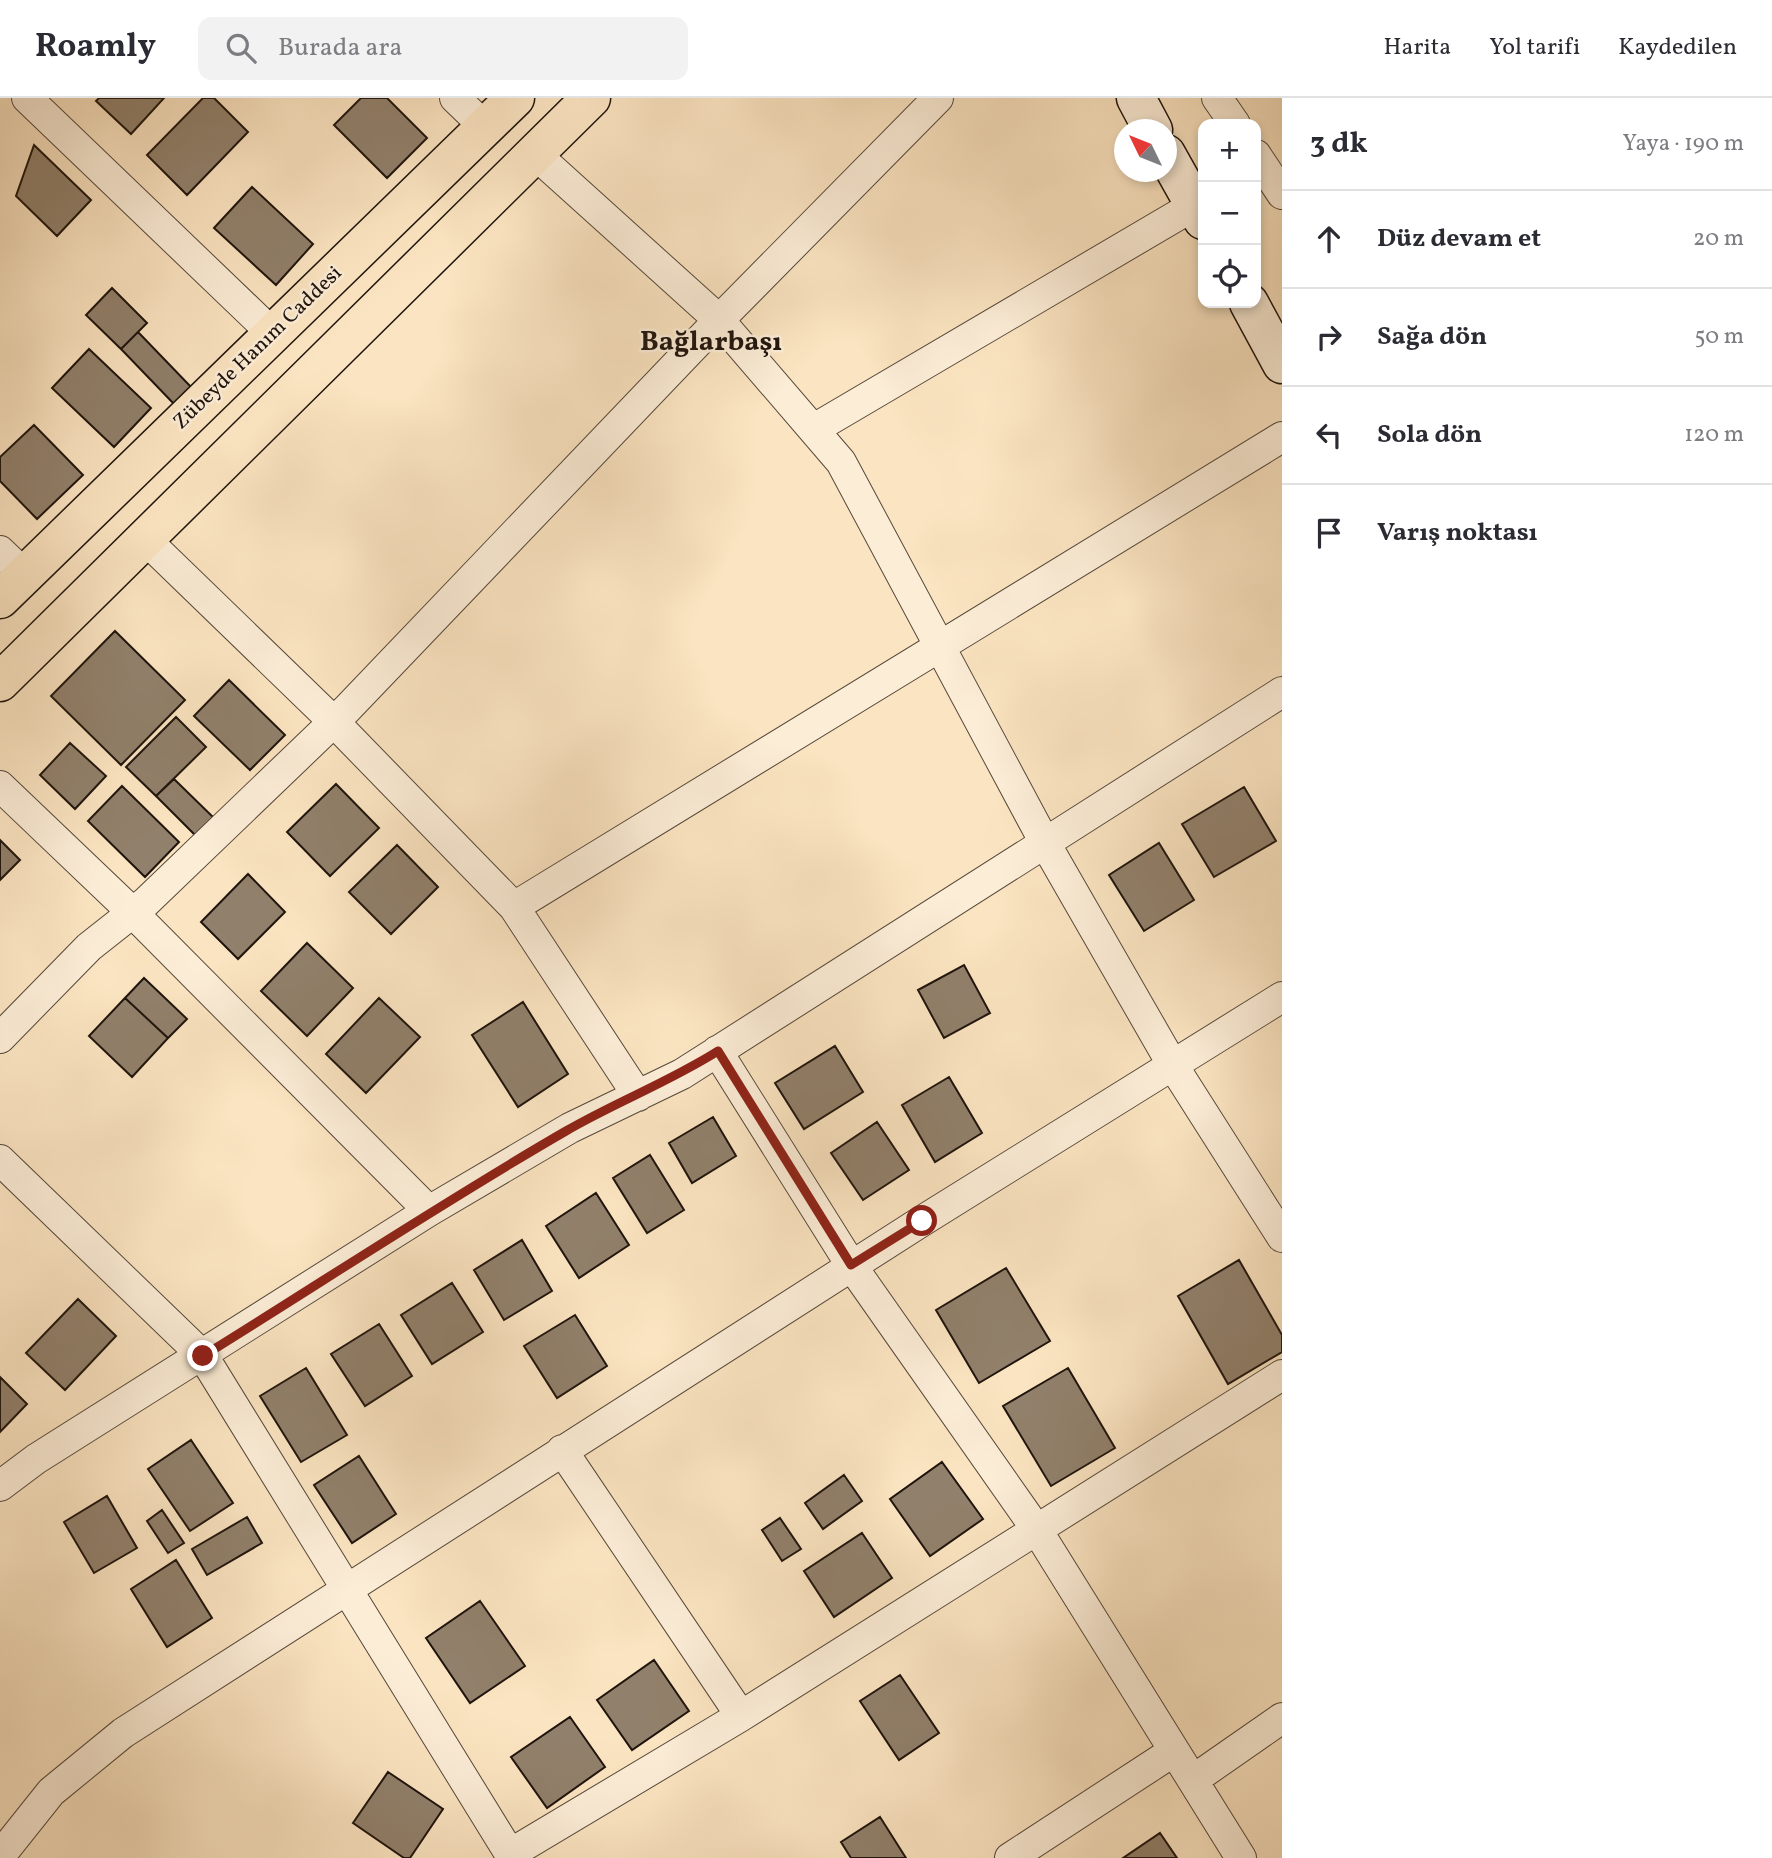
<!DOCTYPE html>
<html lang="tr">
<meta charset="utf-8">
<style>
body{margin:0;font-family:Vollkorn,serif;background:#f2f2f3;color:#2b2b33}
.controls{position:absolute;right:21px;top:21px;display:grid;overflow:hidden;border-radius:14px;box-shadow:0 4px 10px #0003}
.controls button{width:63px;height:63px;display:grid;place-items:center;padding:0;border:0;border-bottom:2px solid #e1e1e2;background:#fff;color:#2b2b33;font:35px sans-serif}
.compass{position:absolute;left:1114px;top:21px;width:63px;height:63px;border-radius:50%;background:#fff;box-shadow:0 4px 10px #0003;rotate:313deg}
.stop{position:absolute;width:21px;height:21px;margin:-16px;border:5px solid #8f2418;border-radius:50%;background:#fff}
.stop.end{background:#8f2418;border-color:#fff;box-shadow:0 2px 7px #0008}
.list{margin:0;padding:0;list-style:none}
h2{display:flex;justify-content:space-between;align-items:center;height:91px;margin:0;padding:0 28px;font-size:30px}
h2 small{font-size:23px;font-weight:400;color:#7c7c81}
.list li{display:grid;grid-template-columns:46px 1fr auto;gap:21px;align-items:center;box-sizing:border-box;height:98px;padding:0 28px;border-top:2px solid #e1e1e2}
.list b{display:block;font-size:26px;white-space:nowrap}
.list em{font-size:23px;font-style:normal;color:#7c7c81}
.icon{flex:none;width:38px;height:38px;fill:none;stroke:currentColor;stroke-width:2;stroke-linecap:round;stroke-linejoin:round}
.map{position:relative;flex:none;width:1282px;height:1760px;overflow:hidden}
header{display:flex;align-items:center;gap:42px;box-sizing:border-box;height:98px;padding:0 35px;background:#fff;border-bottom:2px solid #e1e1e2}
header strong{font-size:33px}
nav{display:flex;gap:38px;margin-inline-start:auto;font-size:24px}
.search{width:490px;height:63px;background:#f2f2f3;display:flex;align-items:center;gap:18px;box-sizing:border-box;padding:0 24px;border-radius:14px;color:#7c7c81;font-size:26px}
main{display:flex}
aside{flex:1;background:#fff}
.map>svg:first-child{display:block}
.building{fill:#91806b;stroke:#1f140d;stroke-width:2}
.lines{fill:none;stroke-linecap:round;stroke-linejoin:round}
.street-casing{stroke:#56483a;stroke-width:32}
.secondary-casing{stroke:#1f140d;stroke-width:41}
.primary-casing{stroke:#1f140d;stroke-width:41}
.street{stroke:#fcedd7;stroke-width:30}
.secondary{stroke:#fcedd7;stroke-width:38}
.primary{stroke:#fbe4c1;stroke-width:38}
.route{stroke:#8f2418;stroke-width:9}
.labels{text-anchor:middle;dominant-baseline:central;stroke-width:5;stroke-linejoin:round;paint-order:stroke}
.street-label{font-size:21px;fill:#1f140d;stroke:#fcedd7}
.district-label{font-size:28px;font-weight:bold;fill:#1f140d;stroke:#fcedd7}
</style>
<header>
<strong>Roamly</strong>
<div class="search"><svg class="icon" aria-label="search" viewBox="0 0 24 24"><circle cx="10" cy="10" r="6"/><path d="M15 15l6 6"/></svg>Burada ara</div>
<nav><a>Harita</a><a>Yol tarifi</a><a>Kaydedilen</a></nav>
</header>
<main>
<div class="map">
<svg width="1282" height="1760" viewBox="0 0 1282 1760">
<rect width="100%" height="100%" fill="#fbe4c1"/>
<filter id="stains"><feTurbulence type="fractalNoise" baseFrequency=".00286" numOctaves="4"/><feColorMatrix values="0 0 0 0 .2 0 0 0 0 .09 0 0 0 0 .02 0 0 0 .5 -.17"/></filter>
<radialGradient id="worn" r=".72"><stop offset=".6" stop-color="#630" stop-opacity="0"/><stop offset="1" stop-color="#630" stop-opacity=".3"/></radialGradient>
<path class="building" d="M 99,0 L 164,0 L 131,36 L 96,3 Z
M 203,0 L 214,0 L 248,34 L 187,97 L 147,57 Z
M 361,0 L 387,0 L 427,40 L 387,80 L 334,27 Z
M 34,47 L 91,102 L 57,138 L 16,98 Z
M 252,89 L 313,146 L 276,187 L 214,130 Z
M 112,190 L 147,225 L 121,251 L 86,217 Z
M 138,234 L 192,290 L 175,307 L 121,251 Z
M 89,251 L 151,310 L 114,349 L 52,290 Z
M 34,327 L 83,377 L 37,421 L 0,383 L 0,359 Z
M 115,533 L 185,602 L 121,667 L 51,598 Z
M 229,582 L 285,637 L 250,672 L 194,618 Z
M 176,619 L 206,649 L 156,698 L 126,669 Z
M 70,645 L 106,678 L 75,711 L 40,677 Z
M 174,681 L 216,722 L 198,740 L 156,698 Z
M 336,686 L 379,730 L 330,778 L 287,734 Z
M 122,688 L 179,744 L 145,779 L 88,723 Z
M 1244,689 L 1276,743 L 1214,779 L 1182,726 Z
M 0,742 L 20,762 L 0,782 Z
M 1159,745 L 1194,802 L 1144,833 L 1109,777 Z
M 397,747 L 438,789 L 391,836 L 349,794 Z
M 248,776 L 285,814 L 238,861 L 201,824 Z
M 307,845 L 353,890 L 307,938 L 261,893 Z
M 964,867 L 990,915 L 944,940 L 918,892 Z
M 144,880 L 187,921 L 168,940 L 125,900 Z
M 125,900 L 168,940 L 132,979 L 89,938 Z
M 379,900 L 420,939 L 366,995 L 326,956 Z
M 523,904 L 568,976 L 518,1009 L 472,937 Z
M 835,948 L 863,994 L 804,1031 L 775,985 Z
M 949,979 L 982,1035 L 935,1064 L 902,1007 Z
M 713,1019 L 736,1058 L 692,1085 L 669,1045 Z
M 877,1024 L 909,1072 L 863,1102 L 831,1055 Z
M 650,1057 L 684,1112 L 647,1135 L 613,1080 Z
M 596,1095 L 629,1147 L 579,1180 L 546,1128 Z
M 522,1142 L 552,1193 L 504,1222 L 474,1172 Z
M 1239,1162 L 1282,1237 L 1282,1254 L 1228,1286 L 1178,1198 Z
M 1006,1170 L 1050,1243 L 979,1285 L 936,1212 Z
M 452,1185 L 483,1234 L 432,1266 L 401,1217 Z
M 78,1201 L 116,1238 L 65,1292 L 26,1255 Z
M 575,1217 L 607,1268 L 557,1300 L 524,1248 Z
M 379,1226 L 412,1278 L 365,1308 L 331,1256 Z
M 306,1270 L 347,1337 L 301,1364 L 260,1298 Z
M 1068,1270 L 1115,1350 L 1051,1388 L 1003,1308 Z
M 0,1279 L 27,1306 L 0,1334 Z
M 191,1342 L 233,1405 L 190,1433 L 148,1371 Z
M 359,1358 L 396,1416 L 352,1445 L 314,1387 Z
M 942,1364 L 983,1421 L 930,1458 L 890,1401 Z
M 844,1377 L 862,1403 L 823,1431 L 805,1405 Z
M 107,1398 L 137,1450 L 94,1475 L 64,1424 Z
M 162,1412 L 184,1445 L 168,1455 L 147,1423 Z
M 247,1419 L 262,1445 L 207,1477 L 192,1451 Z
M 780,1420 L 801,1451 L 782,1463 L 762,1432 Z
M 862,1435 L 892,1480 L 834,1519 L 804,1473 Z
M 176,1462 L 212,1520 L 167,1549 L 131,1491 Z
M 480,1503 L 525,1568 L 470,1605 L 426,1540 Z
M 654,1562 L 689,1613 L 632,1652 L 597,1602 Z
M 900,1577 L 939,1635 L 899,1662 L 860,1603 Z
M 570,1619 L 605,1669 L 547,1710 L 511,1659 Z
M 388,1674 L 443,1711 L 410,1760 L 404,1760 L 353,1725 Z
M 880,1719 L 906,1760 L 851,1760 L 841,1744 Z
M 1160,1735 L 1177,1760 L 1123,1760 Z"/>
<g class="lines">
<g class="street-casing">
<path id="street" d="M 27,0 L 273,236
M 455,0 L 485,29
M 1217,0 L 1235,26
M 534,55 L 719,222 L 841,364 L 1045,745 L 1172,966 L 1282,1139
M 1256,57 L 1282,96
M 814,331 L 1195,107
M 145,441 L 334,624 L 514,809 L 638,998
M 0,453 L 25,477
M 0,688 L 132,814 L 429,1113
M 514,809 L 1282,339
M 0,940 L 89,849 L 146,804 L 347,611 L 719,222 L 938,0
M 717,953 L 851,1167 L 1037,1432 L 1241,1760
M 0,1062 L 203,1258 L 510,1756 L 741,1618 L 1282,1277
M 562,1352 L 741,1618
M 0,1388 L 36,1361 L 429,1113 L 570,1030 L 682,976 L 1282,594
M 1193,1682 L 1282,1620
M 0,1758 L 51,1694 L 123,1635 L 922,1123 L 1282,899
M 1010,1760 L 1174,1653"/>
</g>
<g class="secondary-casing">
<path id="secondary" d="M 1136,0 L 1153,32
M 1166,56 L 1203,122
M 1249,205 L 1282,266"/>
</g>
<g class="primary-casing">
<path id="primary" d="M 0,501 L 515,0
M 0,584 L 591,0"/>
</g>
<use href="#street" class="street"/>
<use href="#secondary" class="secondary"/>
<use href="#primary" class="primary"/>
</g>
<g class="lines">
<path class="route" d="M 203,1258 C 324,1183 443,1104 566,1033 C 616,1004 669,984 718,953 L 851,1167 L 922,1123"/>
</g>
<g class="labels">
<g class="street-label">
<text transform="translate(258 250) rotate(-44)">Zübeyde Hanım Caddesi</text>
</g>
<g class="district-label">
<text x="711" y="244">Bağlarbaşı</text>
</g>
</g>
<rect width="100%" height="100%" filter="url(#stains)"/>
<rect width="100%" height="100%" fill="url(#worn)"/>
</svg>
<div class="controls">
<button>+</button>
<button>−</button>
<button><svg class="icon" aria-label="locate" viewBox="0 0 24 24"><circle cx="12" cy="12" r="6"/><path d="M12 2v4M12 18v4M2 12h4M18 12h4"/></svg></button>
</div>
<svg class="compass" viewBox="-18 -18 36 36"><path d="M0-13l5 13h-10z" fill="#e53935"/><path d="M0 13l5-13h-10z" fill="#7c7c81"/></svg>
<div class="stop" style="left:922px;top:1123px"></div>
<div class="stop end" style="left:203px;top:1258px"></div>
</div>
<aside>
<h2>3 dk<small>Yaya · 190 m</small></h2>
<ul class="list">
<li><svg class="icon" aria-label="ahead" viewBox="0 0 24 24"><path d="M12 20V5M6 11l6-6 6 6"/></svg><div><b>Düz devam et</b></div><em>20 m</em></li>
<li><svg class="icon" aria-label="right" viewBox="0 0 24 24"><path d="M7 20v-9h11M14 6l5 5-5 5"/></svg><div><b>Sağa dön</b></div><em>50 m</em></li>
<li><svg class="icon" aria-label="left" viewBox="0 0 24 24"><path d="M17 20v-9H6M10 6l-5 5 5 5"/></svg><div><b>Sola dön</b></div><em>120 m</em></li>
<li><svg class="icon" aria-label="arrive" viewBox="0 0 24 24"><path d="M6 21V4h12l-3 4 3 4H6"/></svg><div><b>Varış noktası</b></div></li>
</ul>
</aside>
</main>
